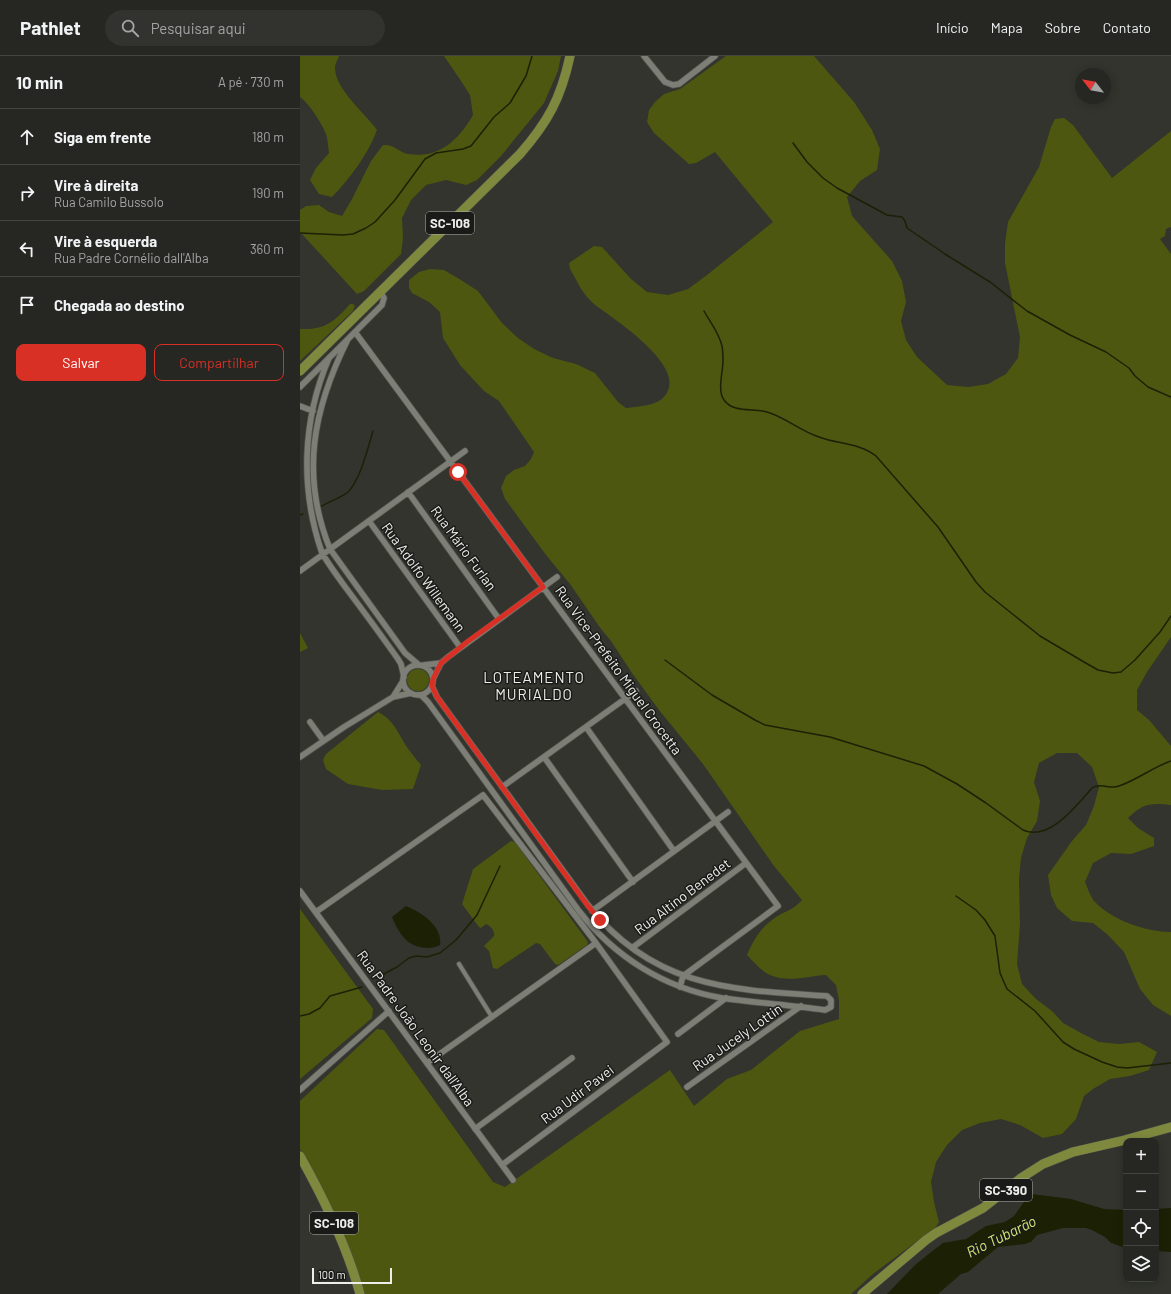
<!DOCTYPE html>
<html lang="pt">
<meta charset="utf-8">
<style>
body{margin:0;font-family:Barlow,sans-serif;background:#32332f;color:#f1f3f6}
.controls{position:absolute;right:12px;bottom:12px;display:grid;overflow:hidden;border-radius:8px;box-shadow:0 2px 10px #0003}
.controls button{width:36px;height:36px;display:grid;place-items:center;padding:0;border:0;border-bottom:1px solid #424440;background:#262722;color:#f1f3f6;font:20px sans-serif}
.compass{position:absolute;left:775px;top:12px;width:36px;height:36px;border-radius:50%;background:#262722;box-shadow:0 2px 10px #0003;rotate:301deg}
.scale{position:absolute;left:12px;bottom:10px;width:80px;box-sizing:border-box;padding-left:4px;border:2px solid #edeee9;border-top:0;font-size:11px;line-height:14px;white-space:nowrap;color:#edeee9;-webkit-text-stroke:3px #1a1b18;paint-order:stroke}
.stop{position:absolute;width:12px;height:12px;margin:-9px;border:3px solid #d93025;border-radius:50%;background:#fff}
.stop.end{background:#d93025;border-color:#fff;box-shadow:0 1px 4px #0008}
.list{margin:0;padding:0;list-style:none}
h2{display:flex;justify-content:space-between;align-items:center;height:52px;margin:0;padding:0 16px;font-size:17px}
h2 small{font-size:13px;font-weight:400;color:#a4a5a5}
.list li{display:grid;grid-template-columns:26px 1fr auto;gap:12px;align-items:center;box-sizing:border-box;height:56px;padding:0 16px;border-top:1px solid #424440}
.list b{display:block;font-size:15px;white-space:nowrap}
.list p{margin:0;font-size:13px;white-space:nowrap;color:#a4a5a5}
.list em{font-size:13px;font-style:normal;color:#a4a5a5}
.actions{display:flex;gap:8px;padding:12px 16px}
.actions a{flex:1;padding:9px 0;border:1px solid #d93025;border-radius:8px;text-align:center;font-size:14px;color:#d93025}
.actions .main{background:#d93025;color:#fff}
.icon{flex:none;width:22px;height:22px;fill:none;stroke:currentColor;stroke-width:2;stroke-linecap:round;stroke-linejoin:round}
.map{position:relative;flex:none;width:871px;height:1238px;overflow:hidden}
header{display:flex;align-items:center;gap:24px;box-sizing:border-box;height:56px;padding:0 20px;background:#262722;border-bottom:1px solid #424440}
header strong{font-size:19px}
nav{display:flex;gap:22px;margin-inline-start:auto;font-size:14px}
.search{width:280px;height:36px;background:#32332f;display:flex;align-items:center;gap:10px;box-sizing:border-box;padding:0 14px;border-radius:22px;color:#a4a5a5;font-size:15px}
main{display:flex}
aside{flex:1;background:#262722}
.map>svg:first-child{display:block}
.green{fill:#4e5710}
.water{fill:#1c2105}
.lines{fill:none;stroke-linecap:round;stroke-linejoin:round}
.stream{stroke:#1c2105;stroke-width:1.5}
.pedestrian-casing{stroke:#51524c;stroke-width:5.5}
.minor-casing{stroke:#51524c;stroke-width:7}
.primary-casing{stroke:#51524c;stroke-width:10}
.pedestrian{stroke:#7d7f77;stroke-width:4}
.minor{stroke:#7d7f77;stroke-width:5.5}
.primary{stroke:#7f893e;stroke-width:9}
.route{stroke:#d93025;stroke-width:5}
.labels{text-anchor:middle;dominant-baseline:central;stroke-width:3;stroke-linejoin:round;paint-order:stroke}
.shield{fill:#1a1b18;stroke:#aeafaa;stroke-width:1}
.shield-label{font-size:13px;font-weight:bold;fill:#edeee9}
.street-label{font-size:14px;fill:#edeee9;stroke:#1a1b18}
.neighbourhood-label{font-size:15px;letter-spacing:1px;fill:#edeee9;stroke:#1a1b18}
.water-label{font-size:15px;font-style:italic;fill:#d3e670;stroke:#1a1b18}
</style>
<header>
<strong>Pathlet</strong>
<div class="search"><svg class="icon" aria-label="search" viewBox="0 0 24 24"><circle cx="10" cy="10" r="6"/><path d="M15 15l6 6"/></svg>Pesquisar aqui</div>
<nav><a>Início</a><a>Mapa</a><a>Sobre</a><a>Contato</a></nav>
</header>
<main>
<aside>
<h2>10 min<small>A pé · 730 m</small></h2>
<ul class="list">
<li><svg class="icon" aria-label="ahead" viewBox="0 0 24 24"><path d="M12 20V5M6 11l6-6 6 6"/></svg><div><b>Siga em frente</b></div><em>180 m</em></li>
<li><svg class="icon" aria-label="right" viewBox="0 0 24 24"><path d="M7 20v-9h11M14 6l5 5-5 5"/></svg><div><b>Vire à direita</b><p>Rua Camilo Bussolo</p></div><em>190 m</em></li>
<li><svg class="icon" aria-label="left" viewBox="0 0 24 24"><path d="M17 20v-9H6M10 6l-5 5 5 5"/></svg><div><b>Vire à esquerda</b><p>Rua Padre Cornélio dall'Alba</p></div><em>360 m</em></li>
<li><svg class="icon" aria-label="arrive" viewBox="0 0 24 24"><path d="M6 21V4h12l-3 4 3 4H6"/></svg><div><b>Chegada ao destino</b></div></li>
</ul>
<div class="actions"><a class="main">Salvar</a><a>Compartilhar</a></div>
</aside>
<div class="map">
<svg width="871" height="1238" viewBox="0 0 871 1238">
<rect width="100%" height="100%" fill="#32342d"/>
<path class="green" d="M 0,0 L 39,0 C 38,3 35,8 35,12 C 35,33 65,57 77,74 C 67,100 51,121 32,141 L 19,138 L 10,124 L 16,112 L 29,97 C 28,91 28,84 26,78 C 23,69 8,46 0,41 Z
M 144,0 L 261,0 L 258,15 L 244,47 L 201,100 L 177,124 L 166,129 L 146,124 L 126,129 L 111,144 L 102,162 L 103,182 L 101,198 L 64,235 L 57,238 L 0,176 L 0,154 L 6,150 L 19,149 L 29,156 L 42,160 L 52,143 L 71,105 L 83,89 C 95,88 99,97 109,98 C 140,103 159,83 173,59 L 170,39 L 159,22 Z
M 426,0 L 514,0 L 554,46 L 572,74 L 580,93 L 577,114 L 560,125 L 547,141 L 552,160 L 592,205 L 602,225 L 606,246 L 601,265 L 606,284 L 617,301 L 647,329 L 668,331 L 688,328 L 706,318 L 718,302 L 720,281 L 705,207 L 705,187 L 708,166 L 739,111 L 751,71 L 755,63 L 764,62 L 773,69 L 812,122 L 871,75 L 871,171 L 866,173 L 865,180 L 860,183 L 871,198 L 871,581 L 847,616 L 837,634 L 837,654 L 849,664 L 871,690 L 871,749 C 850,747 844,747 828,762 L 838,772 L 854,782 L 854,790 L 831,798 L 811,797 L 793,807 L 785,826 C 788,832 790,841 795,846 C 812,864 846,876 871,876 L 871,960 L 853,949 L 840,933 L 824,896 L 808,879 L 793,867 L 772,865 L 757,852 L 751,839 L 748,819 L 772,785 L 786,769 L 794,750 L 799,731 L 792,711 L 777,697 L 757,697 L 739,707 L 734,726 L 740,745 L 737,765 L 727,782 L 721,802 L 719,823 L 720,868 L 717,908 L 722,928 L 736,943 L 752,955 L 763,967 L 781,977 L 799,986 L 819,988 L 839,986 L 857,996 L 849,1014 L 830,1020 L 810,1023 L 793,1033 L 784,1040 L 776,1063 L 762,1078 L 743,1082 L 720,1069 L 701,1063 L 680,1067 L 662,1074 L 647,1089 L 636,1106 L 631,1126 L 634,1146 L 639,1166 L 636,1171 L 573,1218 L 551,1238 L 63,1238 L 56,1210 L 22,1131 L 0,1093 L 0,1045 L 77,973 L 84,974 L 193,1126 L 205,1131 L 370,1014 L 394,1050 L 427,1023 L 451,1014 L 500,975 L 539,963 L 539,944 L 536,929 L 526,919 C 508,920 488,927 470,919 C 461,915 454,906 447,899 C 454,883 461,871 476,861 C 487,854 492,855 502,844 L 474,810 L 403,708 L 359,654 L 332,617 L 311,585 L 301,573 L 270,528 L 246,499 L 205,443 L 201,432 L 206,420 L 214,414 L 225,410 L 231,403 L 234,396 L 199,345 L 184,335 L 160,309 L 143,282 L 140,256 L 129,246 L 112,237 L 109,232 L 109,224 L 119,216 L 130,213 L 144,214 L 161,224 L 178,235 L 202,267 L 218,282 L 234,293 L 253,302 L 276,308 L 295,317 L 318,346 L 326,352 C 342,350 365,350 369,331 C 375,307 327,272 309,259 C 303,254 295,250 290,244 C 282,237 276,223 270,213 L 269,207 L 294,190 L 302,191 L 331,223 L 347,236 L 368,239 L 388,233 L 407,219 L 473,166 L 415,96 L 396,107 L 389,108 L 354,77 L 347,66 L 349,54 L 355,46 L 364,38 L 380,33 Z
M 50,248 L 53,248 L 55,250 L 53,255 L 0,305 L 0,273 C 25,274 34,266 50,248 Z
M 0,577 L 8,592 L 0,596 Z
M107 624a11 11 0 1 1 22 0a11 11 0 1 1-22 0Z
M 78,656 C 94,664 97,676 107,691 C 111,697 116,703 121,709 L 113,733 L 82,734 L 48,728 L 26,713 L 23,704 L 26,698 Z
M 211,785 L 215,786 L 288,886 L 287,889 L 258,909 L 255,908 L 240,888 L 236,887 L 197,913 L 193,912 L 189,895 L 184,890 L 194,880 C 195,875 191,870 186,868 L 181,872 L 179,871 L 162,848 L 173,813 Z
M 0,853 L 73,953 L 72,962 L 0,1023 Z"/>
<path class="water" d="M 106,850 C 121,856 143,870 140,889 C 136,891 132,892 128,892 C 108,892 99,878 92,861 Z
M 731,1138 L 771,1143 L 804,1153 L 826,1154 L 826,1192 L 811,1187 L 805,1181 L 792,1174 L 786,1172 L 763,1172 L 737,1179 L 731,1186 L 725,1188 L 698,1191 L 668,1216 L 661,1218 L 638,1238 L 587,1238 L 616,1208 L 635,1193 L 643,1187 L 666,1183 L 686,1170 L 705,1166 L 714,1160 L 728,1140 Z
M 871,1152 L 871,1196 L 856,1195 L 856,1153 Z"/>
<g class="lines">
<path class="stream" d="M 493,87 L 507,106 L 523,122 L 537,132 L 587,159 L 602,161 L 605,165 L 607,172 L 645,198 L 690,226 L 727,255 L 770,279 L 806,296 L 829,312 L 835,320 L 848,331 L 871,341
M 0,177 L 43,179 L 53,178 L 66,172 L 75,166 L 95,144 L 125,103 L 136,97 L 163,93 L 171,90 L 194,61 L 210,47 L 226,20 L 232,0
M 404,255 C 410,266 419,277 422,290 C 423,295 423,300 423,305 C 423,316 417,335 424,344 C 433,357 453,352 467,356 C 485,361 500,375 519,381 C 537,388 560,387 576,400 L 638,471 L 676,526 L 685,536 L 740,580 L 784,606 L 798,614 L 813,617 L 821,616 L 835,604 L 860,576 L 871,560
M 20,451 C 28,446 41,442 48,436 C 60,424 68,392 73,375
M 0,459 L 3,458
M 365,604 L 412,639 L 455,664 L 465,669 L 530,681 L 624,710 L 657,728 L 686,747 L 723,774 C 749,786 777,749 792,732 C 801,726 810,734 819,730 C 837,724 853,711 871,705
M 656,840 L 676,854 L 685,864 L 695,880 L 700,917 L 707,933 L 735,955 L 763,986 L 774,993 L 802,1006 L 817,1011 L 827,1012 L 871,1007
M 76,922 L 97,911 L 109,902 L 116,900 L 127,901 L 140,897 L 156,884 L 177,859 L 200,810
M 0,960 L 9,958 L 20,952 L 30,940 L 62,931"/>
<g class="pedestrian-casing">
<path id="pedestrian" d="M 159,908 L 192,961"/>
</g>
<g class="minor-casing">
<path id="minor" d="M 344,0 L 365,26 L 373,29 L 379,28 L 415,0
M 55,276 L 478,850 L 383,920 L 380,931
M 48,283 C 13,353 0,419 30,493 L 105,597 L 119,609
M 29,302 C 2,365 0,433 22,497 C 29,509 38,521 46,532 C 64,556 81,579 98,603 L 101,608 L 104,621
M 0,331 L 82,249 L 84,242 L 80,235
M 0,350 L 13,355
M 108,436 L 199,563
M 69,465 L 160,591
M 0,515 L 165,395
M 124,609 L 141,607
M103 624a15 15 0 1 1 30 0a15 15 0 1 1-30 0Z
M 133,623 L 141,607 L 148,601 L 257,521
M 121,639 L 128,646 L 279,855 C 315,901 364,932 422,942 C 456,947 491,949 525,954 L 531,951 L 531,944 L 527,940 C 431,934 353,932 288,849 L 137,641 L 132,630
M 93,641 L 103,625
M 10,666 L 23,684
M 286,671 L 374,795
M 0,701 L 44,671 L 93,641 L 111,637
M 244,701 L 333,826
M 202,731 L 336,635
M 0,835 L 213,1124
M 292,855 L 428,756
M 16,856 L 183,739 L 296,887 L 367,986 L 202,1109
M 332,892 L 446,807
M 378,978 L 426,942
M 127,1007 L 296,887
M 387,1031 L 501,950
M 0,1034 L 89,955
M 175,1073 L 272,1002"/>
</g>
<g class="primary-casing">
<path id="primary" d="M 0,315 L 220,98 C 248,66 261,42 270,0
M 0,1100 C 24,1143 47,1190 60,1238
M 562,1238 L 626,1184 L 636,1177 L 683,1152 L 721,1122 L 743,1108 L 773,1096 L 821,1085 L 871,1071"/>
</g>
<use href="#pedestrian" class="pedestrian"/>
<use href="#minor" class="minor"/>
<use href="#primary" class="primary"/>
</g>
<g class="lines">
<path class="route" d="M 158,416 L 243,531 L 167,586 L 141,607 L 133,623 L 132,630 L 137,641 L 288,850 L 300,864"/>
</g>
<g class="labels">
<g class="shield">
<rect x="126" y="156" width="48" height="22" rx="3"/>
<rect x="680" y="1123" width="52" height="22" rx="3"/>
<rect x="10" y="1156" width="48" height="22" rx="3"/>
</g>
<g class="shield-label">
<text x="150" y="167">SC-108</text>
<text x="706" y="1134">SC-390</text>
<text x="34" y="1167">SC-108</text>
</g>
<g class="street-label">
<text transform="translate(164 492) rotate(54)">Rua Mário Furlan</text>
<text transform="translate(124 521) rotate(54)">Rua Adolfo Willemann</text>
<text transform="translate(319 614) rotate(54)">Rua Vice-Prefeito Miguel Crocetta</text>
<text transform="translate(382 840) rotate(-37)">Rua Altino Benedet</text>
<text transform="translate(116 972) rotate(54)">Rua Padre João Leonir dall'Alba</text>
<text transform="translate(437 981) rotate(-35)">Rua Jucely Lottin</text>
<text transform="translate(277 1038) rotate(-37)">Rua Udir Pavei</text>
</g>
<g class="neighbourhood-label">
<text x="234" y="621">LOTEAMENTO<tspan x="234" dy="17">MURIALDO</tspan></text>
</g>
<g class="water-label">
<text transform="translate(701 1180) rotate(-26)">Rio Tubarão</text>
</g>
</g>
</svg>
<div class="controls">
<button>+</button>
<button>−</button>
<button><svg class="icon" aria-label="locate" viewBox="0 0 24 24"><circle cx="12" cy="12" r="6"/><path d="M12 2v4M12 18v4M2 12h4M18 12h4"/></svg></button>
<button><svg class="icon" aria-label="layers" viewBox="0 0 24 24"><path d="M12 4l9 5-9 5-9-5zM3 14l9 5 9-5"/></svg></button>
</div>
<svg class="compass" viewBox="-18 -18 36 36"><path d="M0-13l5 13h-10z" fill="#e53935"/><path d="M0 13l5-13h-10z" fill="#a4a5a5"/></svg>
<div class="scale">100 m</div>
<div class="stop" style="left:158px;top:416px"></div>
<div class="stop end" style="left:300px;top:864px"></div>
</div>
</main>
